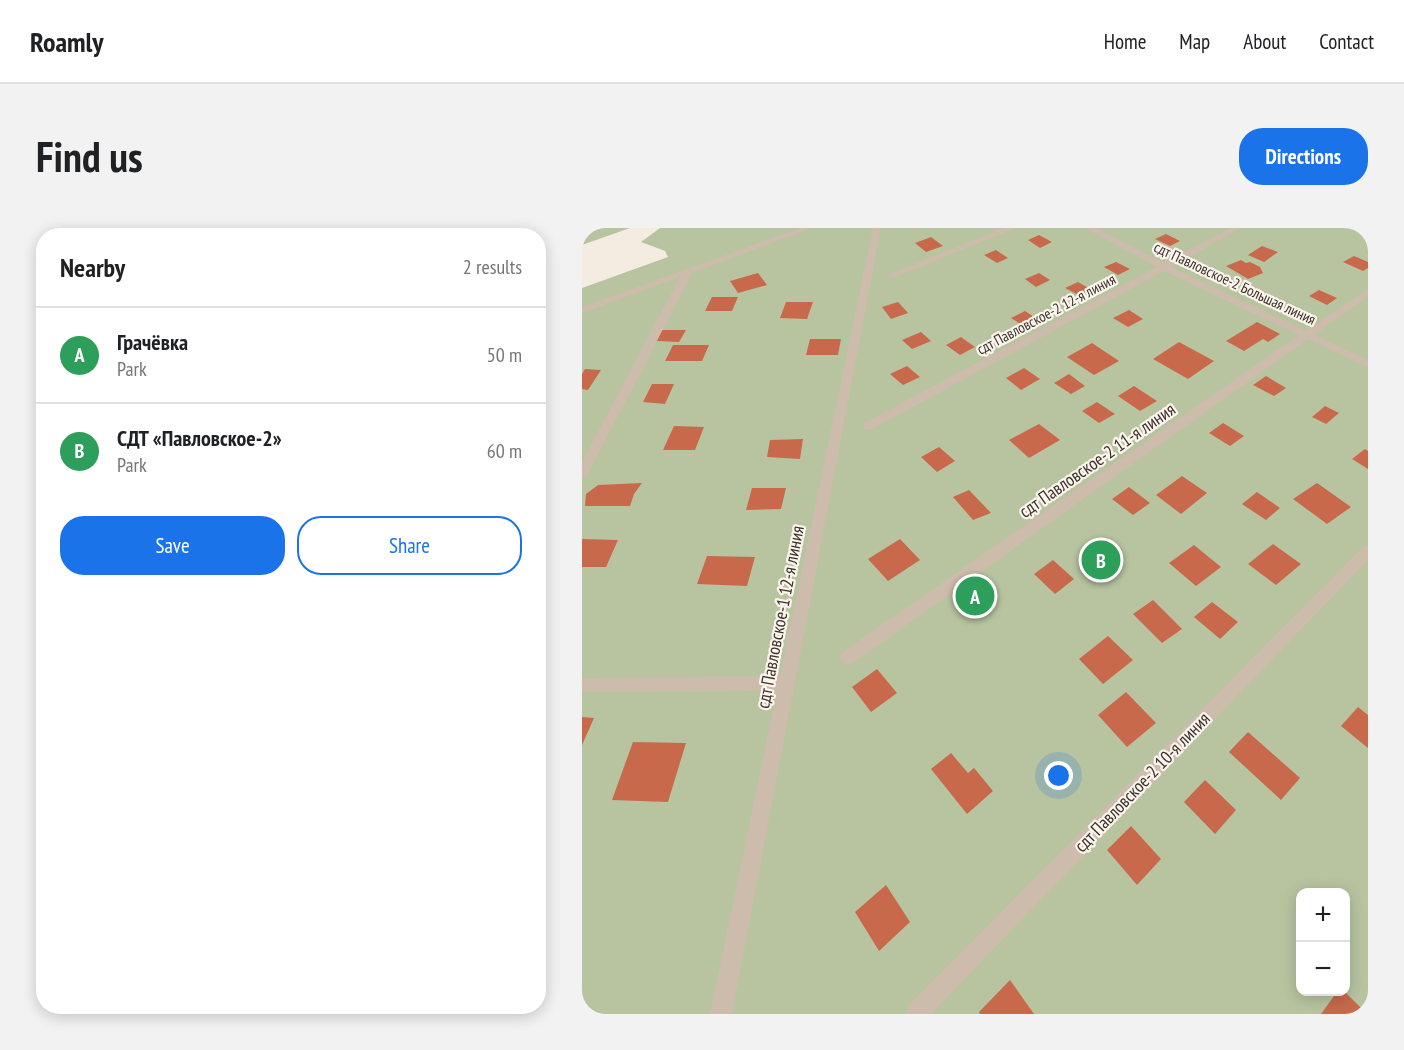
<!DOCTYPE html>
<meta charset="utf-8">
<style>
body{margin:0;font-family:"PT Sans Narrow",sans-serif;background:#f2f2f2;color:#202124}
.controls{position:absolute;right:18px;bottom:18px;display:grid;overflow:hidden;border-radius:12px;box-shadow:0 3px 15px #0003}
.controls button{width:54px;height:54px;display:grid;place-items:center;padding:0;border:0;border-bottom:2px solid #e0e0e0;background:#fff;color:#202124;font:30px sans-serif}
.you{position:absolute;left:477px;top:548px;width:21px;height:21px;margin:-15px;border:4px solid #fff;border-radius:50%;background:#1a73e8;box-shadow:0 0 0 9px #1a73e833}
.badge{display:grid;place-items:center;width:39px;height:39px;border-radius:50%;background:#1a73e8;color:#fff;font-size:20px;font-weight:700}
.pin{position:absolute;translate:-50% -50%;border:3px solid #fff;box-shadow:0 2px 6px #0006}
.list{margin:0;padding:0;list-style:none}
h2{display:flex;justify-content:space-between;align-items:center;height:78px;margin:0;padding:0 24px;font-size:26px}
h2 small{font-size:20px;font-weight:400;color:#757577}
.list li{display:grid;grid-template-columns:39px 1fr auto;gap:18px;align-items:center;box-sizing:border-box;height:96px;padding:0 24px;border-top:2px solid #e0e0e0}
.list b{display:block;font-size:22px;white-space:nowrap}
.list p{margin:0;font-size:20px;white-space:nowrap;color:#757577}
.list em{font-size:20px;font-style:normal;color:#757577}
.actions{display:flex;gap:12px;padding:18px 24px}
.actions a{flex:1;padding:14px 0;border:2px solid #1a73e8;border-radius:24px;text-align:center;font-size:21px;color:#1a73e8}
.actions .main{background:#1a73e8;color:#fff}
.map{position:relative;flex:none;width:786px;height:786px;overflow:hidden;border-radius:24px}
header{display:flex;align-items:center;gap:36px;box-sizing:border-box;height:84px;padding:0 30px;background:#fff;border-bottom:2px solid #e0e0e0}
header strong{font-size:28px}
nav{display:flex;gap:33px;margin-inline-start:auto;font-size:21px}
.intro{display:flex;align-items:center;justify-content:space-between;box-sizing:border-box;height:144px;padding:0 36px}
h1{margin:0;font-size:42px}
.button{padding:15px 27px;border-radius:24px;background:#1a73e8;color:#fff;font-size:21px;font-weight:700}
main{display:flex;gap:36px;padding:0 36px}
aside{flex:1;background:#fff;border-radius:24px;box-shadow:0 3px 15px #0003}
.map>svg:first-child{display:block}
.green{fill:#b8c4a0;fill-rule:evenodd}
.building{fill:#c8694b}
.lines{fill:none;stroke-linecap:round;stroke-linejoin:round}
.minor{fill:#cdbbac;fill-rule:evenodd}
.labels{text-anchor:middle;dominant-baseline:central;stroke-width:4.5;stroke-linejoin:round;paint-order:stroke}
.far-street-label{font-size:15px;fill:#3b302b;stroke:#fbf5ee}
.street-label{font-size:18px;fill:#3b302b;stroke:#fbf5ee}
</style>
<header>
<strong>Roamly</strong>
<nav><a>Home</a><a>Map</a><a>About</a><a>Contact</a></nav>
</header>
<div class="intro"><h1>Find us</h1><a class="button">Directions</a></div>
<main>
<aside>
<h2>Nearby<small>2 results</small></h2>
<ul class="list">
<li><span class="badge" style="background:#2e9e5b">A</span><div><b>Грачёвка</b><p>Park</p></div><em>50 m</em></li>
<li><span class="badge" style="background:#2e9e5b">B</span><div><b>СДТ «Павловское-2»</b><p>Park</p></div><em>60 m</em></li>
</ul>
<div class="actions"><a class="main">Save</a><a>Share</a></div>
</aside>
<div class="map">
<svg width="786" height="786" viewBox="0 0 786 786">
<rect width="100%" height="100%" fill="#f4ebe1"/>
<path class="green" d="M 0,0 L 48,0 L 0,17 Z
M 78,0 L 786,0 L 786,786 L 0,786 L 0,60 L 86,29 L 83,23 L 59,14 ZM 718,664 L 764,664 L 764,764 L 718,764 Z"/>
<path class="building" d="M 584,6 L 598,13 L 588,18 L 573,11 Z
M 457,7 L 470,14 L 458,20 L 446,12 Z
M 349,9 L 361,18 L 344,24 L 333,15 Z
M 680,18 L 696,24 L 682,34 L 666,27 Z
M 414,22 L 426,30 L 415,35 L 402,27 Z
M 772,28 L 786,34 L 786,40 L 781,43 L 761,34 Z
M 659,32 L 664,35 L 668,34 L 678,39 L 681,45 L 666,51 L 644,38 Z
M 534,34 L 548,41 L 536,47 L 522,39 Z
M 176,45 L 185,57 L 156,65 L 148,53 Z
M 457,45 L 468,52 L 454,59 L 443,51 Z
M 496,54 L 510,62 L 498,68 L 483,60 Z
M 737,62 L 755,70 L 745,77 L 727,68 Z
M 130,69 L 156,69 L 150,83 L 123,83 Z
M 204,74 L 231,74 L 225,91 L 198,90 Z
M 316,74 L 326,85 L 309,91 L 300,79 Z
M 547,82 L 561,91 L 546,99 L 531,90 Z
M 443,83 L 457,92 L 443,99 L 429,90 Z
M 675,94 L 698,106 L 686,114 L 681,111 L 662,123 L 644,113 Z
M 79,102 L 104,102 L 97,114 L 75,113 Z
M 339,104 L 349,113 L 330,121 L 320,112 Z
M 379,109 L 393,119 L 378,127 L 364,117 Z
M 228,111 L 259,111 L 256,127 L 224,127 Z
M 597,114 L 632,133 L 606,151 L 571,131 Z
M 510,115 L 537,133 L 512,147 L 485,129 Z
M 91,117 L 127,117 L 120,133 L 83,133 Z
M 325,138 L 338,149 L 321,157 L 308,146 Z
M 442,140 L 458,151 L 439,162 L 424,150 Z
M 3,141 L 19,142 L 6,162 L 0,161 L 0,146 Z
M 487,146 L 503,158 L 489,166 L 472,155 Z
M 684,148 L 704,160 L 692,168 L 671,157 Z
M 70,156 L 92,156 L 83,176 L 61,174 Z
M 552,158 L 575,173 L 558,183 L 536,168 Z
M 515,174 L 533,186 L 517,195 L 500,183 Z
M 743,178 L 757,185 L 744,196 L 730,189 Z
M 641,195 L 662,208 L 648,218 L 627,205 Z
M 457,196 L 478,212 L 447,230 L 427,212 Z
M 92,198 L 122,199 L 113,222 L 81,222 Z
M 221,211 L 218,231 L 185,229 L 188,212 Z
M 357,219 L 373,233 L 355,244 L 339,229 Z
M 783,221 L 786,223 L 786,241 L 770,231 Z
M 600,248 L 625,265 L 599,286 L 574,267 Z
M 60,255 L 52,266 L 48,278 L 3,278 L 4,266 L 16,257 Z
M 735,255 L 769,279 L 745,296 L 711,271 Z
M 547,259 L 568,275 L 551,287 L 530,271 Z
M 170,260 L 204,260 L 199,281 L 164,282 Z
M 387,262 L 409,285 L 391,292 L 371,269 Z
M 675,264 L 698,280 L 684,292 L 660,276 Z
M 0,311 L 36,312 L 24,339 L 0,339 Z
M 318,311 L 338,332 L 306,353 L 286,331 Z
M 691,316 L 719,336 L 694,357 L 666,336 Z
M 612,317 L 639,339 L 614,358 L 587,335 Z
M 125,328 L 173,329 L 165,358 L 115,356 Z
M 471,332 L 492,351 L 473,366 L 452,346 Z
M 571,372 L 600,401 L 580,415 L 551,386 Z
M 630,374 L 656,394 L 638,411 L 612,389 Z
M 526,408 L 551,432 L 521,456 L 497,431 Z
M 295,441 L 315,465 L 289,484 L 270,459 Z
M 544,464 L 574,495 L 545,519 L 516,487 Z
M 776,479 L 786,487 L 786,520 L 759,498 Z
M 0,489 L 12,490 L 0,517 Z
M 666,504 L 718,550 L 699,572 L 647,524 Z
M 51,514 L 104,515 L 86,574 L 30,572 Z
M 369,525 L 386,545 L 392,540 L 411,563 L 385,586 L 349,541 Z
M 623,552 L 654,582 L 633,606 L 602,574 Z
M 549,598 L 579,631 L 555,657 L 525,622 Z
M 304,657 L 328,694 L 297,723 L 273,684 Z
M 428,752 L 452,786 L 398,786 L 397,784 Z
M 755,764 L 763,764 L 785,786 L 739,786 Z"/>
<g class="lines">
<path class="minor" d="M 218,0 L 230,0 L 110,45 L 6,246 L 0,251 L 0,234 L 98,49 L 0,85 L 0,79 Z
M 291,0 L 299,0 L 150,786 L 128,786 L 195,463 L 0,464 L 0,450 L 198,448 Z
M 422,0 L 434,0 L 311,50 L 303,48 Z
M 503,0 L 513,0 L 582,35 L 649,0 L 659,0 L 589,39 L 724,103 L 786,61 L 786,68 L 732,107 L 786,132 L 786,139 L 726,111 L 271,435 L 265,437 L 259,435 L 257,430 L 259,425 L 717,107 L 582,43 L 290,201 L 282,201 L 282,195 L 575,39 Z
M 786,317 L 786,332 L 349,786 L 323,786 L 326,778 L 781,319 Z"/>
</g>
<g class="labels">
<g class="far-street-label">
<text transform="translate(653 55) rotate(25)">сдт Павловское-2 Большая линия</text>
<text transform="translate(464 86) rotate(-28)">сдт Павловское-2 12-я линия</text>
</g>
<g class="street-label">
<text transform="translate(515 232) rotate(-35)">сдт Павловское-2 11-я линия</text>
<text transform="translate(198 389) rotate(-79)">сдт Павловское-1 12-я линия</text>
<text transform="translate(560 554) rotate(-46)">сдт Павловское-2 10-я линия</text>
</g>
</g>
</svg>
<div class="controls">
<button>+</button>
<button>−</button>
</div>
<div class="you"></div>
<div class="pin badge" style="left:393px;top:368px;background:#2e9e5b">A</div>
<div class="pin badge" style="left:519px;top:332px;background:#2e9e5b">B</div>
</div>
</main>
